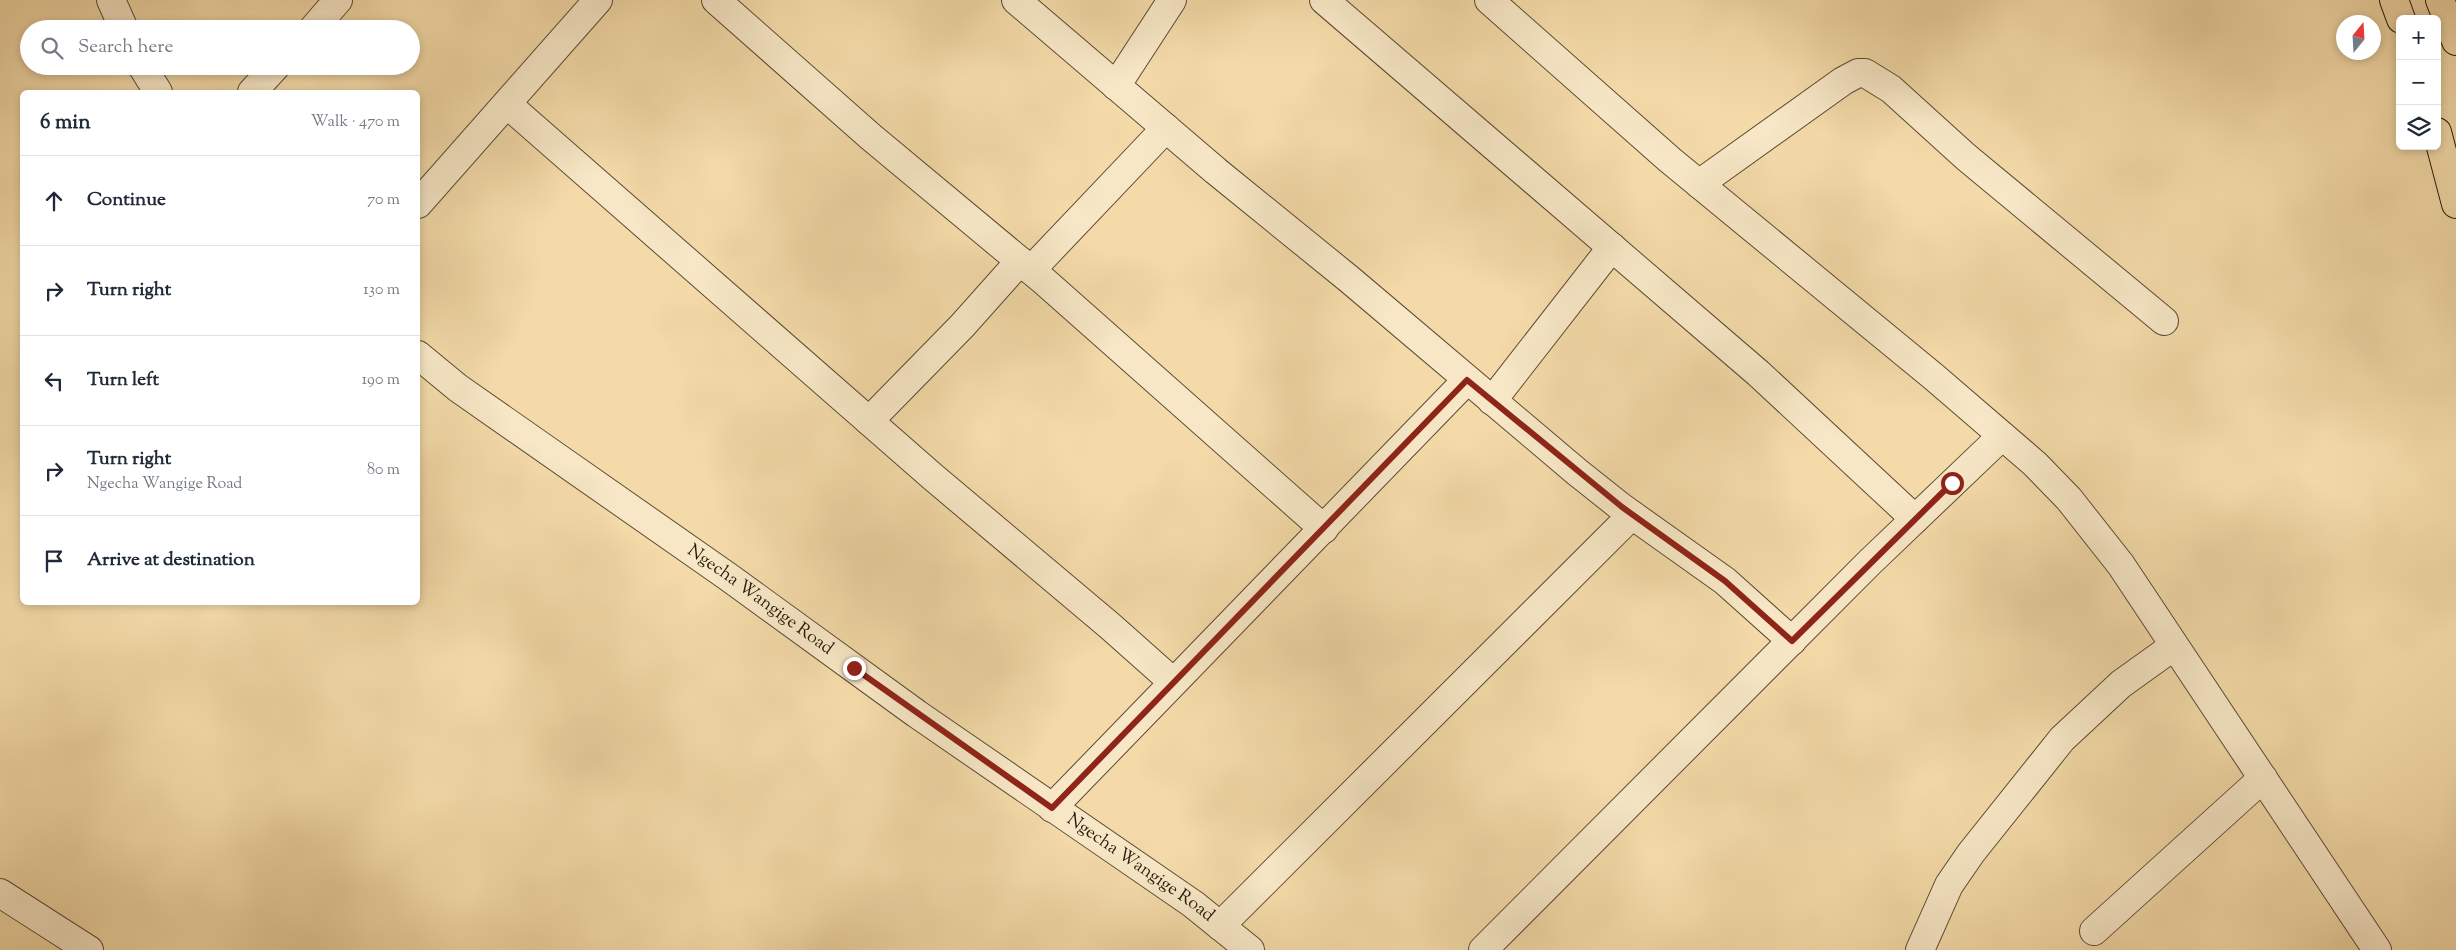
<!DOCTYPE html>
<meta charset="utf-8">
<style>
body{margin:0;font-family:"Sorts Mill Goudy",serif;background:#f2f2f3;color:#1f2937}
.controls{position:absolute;right:15px;top:15px;display:grid;overflow:hidden;border-radius:8px;box-shadow:0 2px 8px #0003}
.controls button{width:45px;height:45px;display:grid;place-items:center;padding:0;border:0;border-bottom:1px solid #e0e1e3;background:#fff;color:#1f2937;font:25px sans-serif}
.compass{position:absolute;left:2336px;top:15px;width:45px;height:45px;border-radius:50%;background:#fff;box-shadow:0 2px 8px #0003;rotate:18deg}
.stop{position:absolute;width:15px;height:15px;margin:-11px;border:4px solid #8f2418;border-radius:50%;background:#fff}
.stop.end{background:#8f2418;border-color:#fff;box-shadow:0 1px 5px #0008}
.list{margin:0;padding:0;list-style:none}
h2{display:flex;justify-content:space-between;align-items:center;height:65px;margin:0;padding:0 20px;font-size:21px}
h2 small{font-size:16px;font-weight:400;color:#747a83}
.list li{display:grid;grid-template-columns:32px 1fr auto;gap:15px;align-items:center;box-sizing:border-box;height:90px;padding:0 20px;border-top:1px solid #e0e1e3}
.list b{display:block;font-size:19px;white-space:nowrap}
.list p{margin:0;font-size:16px;white-space:nowrap;color:#747a83}
.list em{font-size:16px;font-style:normal;color:#747a83}
.icon{flex:none;width:28px;height:28px;fill:none;stroke:currentColor;stroke-width:2;stroke-linecap:round;stroke-linejoin:round}
.map{position:relative;flex:none;width:2456px;height:950px;overflow:hidden}
.search{position:absolute;background:#fff;box-shadow:0 2px 8px #0003;left:20px;top:20px;width:400px;height:55px;display:flex;align-items:center;gap:12px;box-sizing:border-box;padding:0 18px;border-radius:28px;color:#747a83;font-size:19px}
.panel{position:absolute;background:#fff;box-shadow:0 2px 8px #0003;left:20px;top:90px;width:400px;height:515px;border-radius:8px}
.map>svg:first-child{display:block}
.lines{fill:none;stroke-linecap:round;stroke-linejoin:round}
.minor-casing{stroke:#5c4a33;stroke-width:30}
.major-casing{stroke:#2a1a0c;stroke-width:30}
.minor{stroke:#f7e7c6;stroke-width:28}
.major{stroke:#f3daa8;stroke-width:28}
.route{stroke:#8f2418;stroke-width:6}
.labels{text-anchor:middle;dominant-baseline:central;stroke-width:5;stroke-linejoin:round;paint-order:stroke}
.street-label{font-size:18px;fill:#2a1a0c;stroke:#f7e7c6}
</style>
<div class="map">
<svg width="2456" height="950" viewBox="0 0 2456 950">
<rect width="100%" height="100%" fill="#f3daa8"/>
<filter id="stains"><feTurbulence type="fractalNoise" baseFrequency=".004" numOctaves="4"/><feColorMatrix values="0 0 0 0 .2 0 0 0 0 .09 0 0 0 0 .02 0 0 0 .5 -.17"/></filter>
<radialGradient id="worn" r=".72"><stop offset=".6" stop-color="#630" stop-opacity="0"/><stop offset="1" stop-color="#630" stop-opacity=".3"/></radialGradient>
<g class="lines">
<g class="minor-casing">
<g id="minor">
<path d="M 111,0 L 124,29"/>
<path d="M 716,0 L 871,137 L 1044,281 L 1324,529"/>
<path d="M 1016,0 L 1216,171 L 1349,279 L 1577,472 L 1621,507 L 1725,581 L 1792,641"/>
<path d="M 1324,0 L 1758,373 L 1915,519"/>
<path d="M 1489,0 L 1670,160 L 1934,377 L 2035,464 L 2069,499 L 2121,565 L 2377,950"/>
<path d="M 313,29 L 338,0"/>
<path d="M 142,66 L 158,92"/>
<path d="M 1116,86 L 1172,0"/>
<path d="M 252,92 L 276,66"/>
<path d="M 507,104 L 933,477 L 1110,626 L 1173,682"/>
<path d="M 1699,184 L 1843,81 L 1858,73 L 1865,73 L 1891,89 L 1966,157 L 2164,321"/>
<path d="M 418,204 L 598,0"/>
<path d="M 1031,270 L 1166,128"/>
<path id="s1" d="M 418,355 L 458,388 L 727,576 L 917,714 L 1193,904 L 1250,950"/>
<path d="M 1492,401 L 1612,247"/>
<path d="M 869,421 L 962,326 L 1020,261"/>
<path d="M 1052,808 L 1467,380"/>
<path d="M 0,893 L 89,950"/>
<path d="M 1220,926 L 1632,515"/>
<path d="M 2094,931 L 2263,778"/>
<path d="M 1483,950 L 1870,562 L 2002,436"/>
<path d="M 1920,950 L 1949,885 L 1971,853 L 2062,739 L 2121,684 L 2174,646"/>
</g>
</g>
<g class="major-casing">
<path id="major" d="M 2394,0 L 2401,19
M 2440,0 L 2456,41
M 2437,132 L 2456,204"/>
</g>
<use href="#minor" class="minor"/>
<use href="#major" class="major"/>
</g>
<g class="lines">
<path class="route" d="M 854,668 L 1052,808 L 1467,380 L 1622,507 L 1725,581 L 1792,641 L 1952,483"/>
</g>
<g class="labels">
<g class="street-label">
<text stroke="none"><textPath href="#s1" startOffset="421">Ngecha Wangige Road</textPath></text>
<text stroke="none"><textPath href="#s1" startOffset="886">Ngecha Wangige Road</textPath></text>
</g>
</g>
<rect width="100%" height="100%" filter="url(#stains)"/>
<rect width="100%" height="100%" fill="url(#worn)"/>
</svg>
<div class="controls">
<button>+</button>
<button>−</button>
<button><svg class="icon" aria-label="layers" viewBox="0 0 24 24"><path d="M12 4l9 5-9 5-9-5zM3 14l9 5 9-5"/></svg></button>
</div>
<svg class="compass" viewBox="-18 -18 36 36"><path d="M0-13l5 13h-10z" fill="#e53935"/><path d="M0 13l5-13h-10z" fill="#747a83"/></svg>
<div class="stop" style="left:1952px;top:483px"></div>
<div class="stop end" style="left:854px;top:668px"></div>
<div class="search"><svg class="icon" aria-label="search" viewBox="0 0 24 24"><circle cx="10" cy="10" r="6"/><path d="M15 15l6 6"/></svg>Search here</div>
<section class="panel">
<h2>6 min<small>Walk · 470 m</small></h2>
<ul class="list">
<li><svg class="icon" aria-label="ahead" viewBox="0 0 24 24"><path d="M12 20V5M6 11l6-6 6 6"/></svg><div><b>Continue</b></div><em>70 m</em></li>
<li><svg class="icon" aria-label="right" viewBox="0 0 24 24"><path d="M7 20v-9h11M14 6l5 5-5 5"/></svg><div><b>Turn right</b></div><em>130 m</em></li>
<li><svg class="icon" aria-label="left" viewBox="0 0 24 24"><path d="M17 20v-9H6M10 6l-5 5 5 5"/></svg><div><b>Turn left</b></div><em>190 m</em></li>
<li><svg class="icon" aria-label="right" viewBox="0 0 24 24"><path d="M7 20v-9h11M14 6l5 5-5 5"/></svg><div><b>Turn right</b><p>Ngecha Wangige Road</p></div><em>80 m</em></li>
<li><svg class="icon" aria-label="arrive" viewBox="0 0 24 24"><path d="M6 21V4h12l-3 4 3 4H6"/></svg><div><b>Arrive at destination</b></div></li>
</ul>
</section>
</div>
